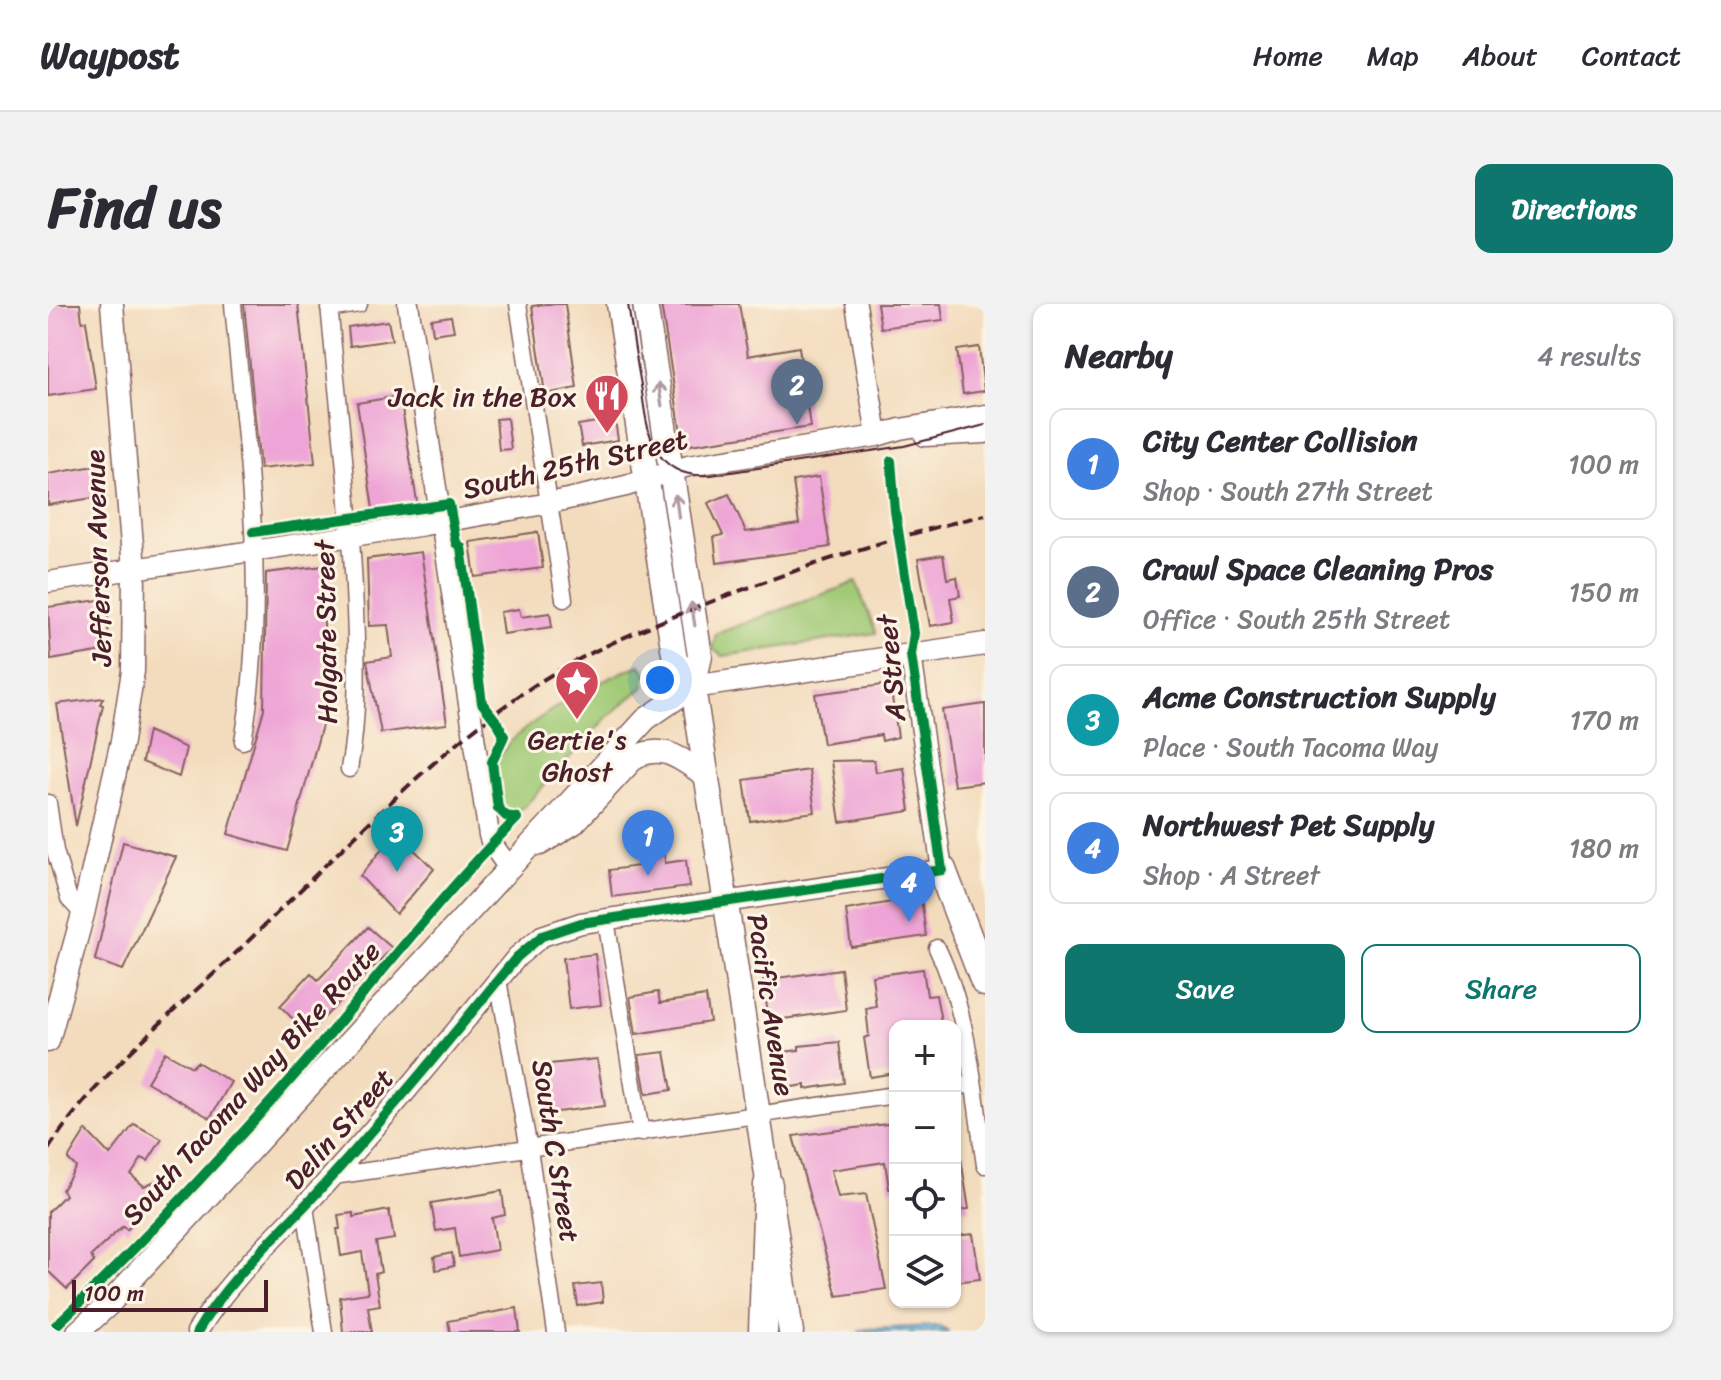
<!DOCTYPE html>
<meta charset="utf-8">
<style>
body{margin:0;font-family:Sriracha,sans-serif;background:#f2f2f3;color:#2b2b33}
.controls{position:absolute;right:24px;bottom:24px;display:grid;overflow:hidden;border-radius:16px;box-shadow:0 2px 6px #0004}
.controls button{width:72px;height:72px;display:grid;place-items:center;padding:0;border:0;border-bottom:2px solid #e1e1e2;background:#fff;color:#2b2b33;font:40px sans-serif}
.scale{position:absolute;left:24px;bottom:20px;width:196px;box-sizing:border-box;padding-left:8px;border:4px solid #4a1f2b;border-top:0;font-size:22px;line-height:28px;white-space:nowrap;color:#4a1f2b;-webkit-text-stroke:6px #fcf5e5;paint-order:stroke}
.you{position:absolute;left:612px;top:376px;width:28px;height:28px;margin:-20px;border:6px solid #fff;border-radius:50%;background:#1a73e8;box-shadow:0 0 0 12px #1a73e833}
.badge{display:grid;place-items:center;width:52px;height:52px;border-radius:50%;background:#0f766e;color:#fff;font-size:26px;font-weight:700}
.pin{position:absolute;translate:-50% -66px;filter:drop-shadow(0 2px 4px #0008)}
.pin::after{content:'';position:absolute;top:42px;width:28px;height:24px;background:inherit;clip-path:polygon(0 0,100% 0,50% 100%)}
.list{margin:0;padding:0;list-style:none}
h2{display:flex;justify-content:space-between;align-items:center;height:104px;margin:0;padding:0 32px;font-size:34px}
h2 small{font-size:26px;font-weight:400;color:#7c7c81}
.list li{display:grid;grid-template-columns:52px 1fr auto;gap:24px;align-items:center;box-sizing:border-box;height:112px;margin:0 16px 16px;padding:0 16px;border:2px solid #e1e1e2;border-radius:16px}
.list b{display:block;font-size:30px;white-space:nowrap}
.list p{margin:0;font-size:26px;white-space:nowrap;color:#7c7c81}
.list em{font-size:26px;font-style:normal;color:#7c7c81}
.actions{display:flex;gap:16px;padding:24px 32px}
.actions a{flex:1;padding:18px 0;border:2px solid #0f766e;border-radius:16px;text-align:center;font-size:28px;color:#0f766e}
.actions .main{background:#0f766e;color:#fff}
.icon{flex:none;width:44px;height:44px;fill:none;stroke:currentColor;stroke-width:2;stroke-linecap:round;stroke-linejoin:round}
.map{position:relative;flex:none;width:937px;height:1028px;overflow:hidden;border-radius:16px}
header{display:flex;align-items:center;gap:48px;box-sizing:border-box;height:112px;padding:0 40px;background:#fff;border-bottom:2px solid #e1e1e2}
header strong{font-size:38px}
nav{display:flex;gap:44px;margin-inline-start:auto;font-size:28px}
.intro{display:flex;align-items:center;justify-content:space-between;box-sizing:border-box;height:192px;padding:0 48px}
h1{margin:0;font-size:56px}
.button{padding:20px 36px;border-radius:16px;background:#0f766e;color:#fff;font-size:28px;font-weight:700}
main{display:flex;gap:48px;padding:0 48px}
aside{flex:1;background:#fff;border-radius:16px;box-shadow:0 2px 6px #0004}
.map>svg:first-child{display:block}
.green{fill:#a1ca76;stroke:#767450;stroke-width:2}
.water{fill:#63b8e0;stroke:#566c86;stroke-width:2}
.building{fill:#eea4d6}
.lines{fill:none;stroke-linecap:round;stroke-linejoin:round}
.minor-casing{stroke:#85615e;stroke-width:19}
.tertiary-casing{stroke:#85615e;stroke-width:23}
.secondary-casing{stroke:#85615e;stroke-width:25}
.primary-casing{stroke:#85615e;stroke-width:27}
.motorway-casing{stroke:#85615e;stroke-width:31}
.minor{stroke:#fff;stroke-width:16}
.tertiary{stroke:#fff;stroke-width:20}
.secondary{stroke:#fff;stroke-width:22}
.primary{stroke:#fff;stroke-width:24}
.motorway{stroke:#fff;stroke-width:28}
.tram{stroke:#4a1f2b;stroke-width:2}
.rail{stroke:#4a1f2b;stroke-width:4;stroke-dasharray:12 6;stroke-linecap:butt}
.cycleway-casing{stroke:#fcf5e5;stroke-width:15}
.cycleway{stroke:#00873e;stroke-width:10}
.oneway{stroke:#ae9aa0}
.labels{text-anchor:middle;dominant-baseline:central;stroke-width:6;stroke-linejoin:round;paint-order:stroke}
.poi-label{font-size:28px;fill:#4a1f2b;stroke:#fcf5e5;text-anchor:end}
.street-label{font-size:28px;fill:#4a1f2b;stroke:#fcf5e5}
</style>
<header>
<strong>Waypost</strong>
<nav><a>Home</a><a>Map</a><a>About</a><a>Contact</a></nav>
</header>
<div class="intro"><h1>Find us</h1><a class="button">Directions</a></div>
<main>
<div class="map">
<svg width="937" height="1028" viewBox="0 0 937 1028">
<rect width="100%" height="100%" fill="#fcf5e5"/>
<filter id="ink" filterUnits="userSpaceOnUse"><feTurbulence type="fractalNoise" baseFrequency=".0125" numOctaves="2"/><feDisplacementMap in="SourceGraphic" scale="16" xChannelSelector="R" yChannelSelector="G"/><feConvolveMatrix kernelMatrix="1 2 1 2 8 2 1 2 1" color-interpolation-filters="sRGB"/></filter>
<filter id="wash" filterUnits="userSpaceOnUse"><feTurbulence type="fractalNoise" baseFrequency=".006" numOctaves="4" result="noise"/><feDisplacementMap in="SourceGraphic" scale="32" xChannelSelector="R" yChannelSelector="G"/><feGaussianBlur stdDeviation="1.8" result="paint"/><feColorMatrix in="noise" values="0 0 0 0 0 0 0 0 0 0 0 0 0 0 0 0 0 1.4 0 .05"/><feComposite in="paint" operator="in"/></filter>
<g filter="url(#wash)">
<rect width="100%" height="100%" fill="#f3dcbd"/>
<path class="green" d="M 808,278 L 828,329 L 675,352 L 664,345 L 668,330 Z
M 592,361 L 601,371 L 596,372 L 597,382 L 560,412 L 476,503 L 466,508 L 457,506 C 451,495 445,468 449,457 C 463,422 556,374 592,361 Z"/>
<path class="water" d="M 890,1022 L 901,1028 L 810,1028 L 817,1025 Z"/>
<g id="blocks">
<path class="building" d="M 0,0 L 32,0 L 34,18 L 38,17 L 48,85 L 0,92 Z
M 196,0 L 250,0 L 267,159 L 212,165 Z
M 498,0 L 517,0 L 529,84 L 497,90 L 484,2 Z
M 613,0 L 691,0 L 700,52 L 751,43 L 762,123 L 635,142 Z
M 829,0 L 893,0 L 895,16 L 833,24 Z
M 403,12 L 406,27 L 385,30 L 383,15 Z
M 340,17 L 344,36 L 302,42 L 300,23 Z
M 931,43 L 936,87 L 915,90 L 909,46 Z
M 352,92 L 369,198 L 325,205 L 309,99 Z
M 565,103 L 570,136 L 534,142 L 530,121 L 555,117 L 553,105 Z
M 459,114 L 463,145 L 451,146 L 448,115 Z
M 53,161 L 58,192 L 0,201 L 0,170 Z
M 771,173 L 782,243 L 669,259 L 666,233 L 675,231 L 660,199 L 681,190 L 698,228 L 751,220 L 745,177 Z
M 490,228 L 495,264 L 427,273 L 422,238 Z
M 373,248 L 399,420 L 333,429 L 319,357 L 344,353 L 340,321 L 321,322 L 319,255 Z
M 895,251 L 899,275 L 909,273 L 912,292 L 902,294 L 906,318 L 882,322 L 870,255 Z
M 276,262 L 276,414 L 239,547 L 180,530 L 216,405 L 218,269 Z
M 59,295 L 61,346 L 3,356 L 0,303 Z
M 471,305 L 473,313 L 502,309 L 504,323 L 455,330 L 452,308 Z
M 842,380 L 850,433 L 834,437 L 833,431 L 775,440 L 767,390 Z
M 55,394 L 52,400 L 55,401 L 28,522 L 9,400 Z
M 937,400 L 937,478 L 906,482 L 894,406 Z
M 100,427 L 138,444 L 131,473 L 94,458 Z
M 826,456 L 828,468 L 856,464 L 862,507 L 792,518 L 783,457 Z
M 761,466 L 767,508 L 702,517 L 696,476 Z
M 615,524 L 617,559 L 638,556 L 641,583 L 564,593 L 561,566 L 598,561 L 596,526 Z
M 348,528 L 386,565 L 348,610 L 312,572 Z
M 75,538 L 128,553 L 75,666 L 47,656 Z
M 873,593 L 878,632 L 803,643 L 798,606 Z
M 320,623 L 344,644 L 260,730 L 232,702 L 263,669 L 270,676 Z
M 547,650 L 553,701 L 521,705 L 515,654 Z
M 793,665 L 798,706 L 721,717 L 715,676 Z
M 875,665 L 879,692 L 888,691 L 894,722 L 847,722 L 847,769 L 822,773 L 816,734 L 821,732 L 818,704 L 828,702 L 824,672 Z
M 610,688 L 612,699 L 658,692 L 662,718 L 588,730 L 582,693 Z
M 791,738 L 796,779 L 757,785 L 757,781 L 731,785 L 727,749 L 751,746 L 751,742 Z
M 117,748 L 144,763 L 149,758 L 183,778 L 162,814 L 99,778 Z
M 617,748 L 624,786 L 598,790 L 591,751 Z
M 549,755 L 557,802 L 502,809 L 493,761 Z
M 847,819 L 847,885 L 841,885 L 837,858 L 783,866 L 790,893 L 818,890 L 838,985 L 789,992 L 745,832 Z
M 86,820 L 114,835 L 100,857 L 94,854 L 83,871 L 96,882 L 114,874 L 101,888 L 107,894 L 79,926 L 75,922 L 43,952 L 46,958 L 19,985 L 0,967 L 0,908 L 17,891 L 14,886 L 28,863 L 20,855 L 38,826 L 62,851 Z
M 913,855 L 921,905 L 907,907 L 907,856 Z
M 454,887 L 457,911 L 444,914 L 449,946 L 411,953 L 407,924 L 388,927 L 383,899 Z
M 341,906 L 346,935 L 328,938 L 333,968 L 327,970 L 332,1001 L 320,1003 L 324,1028 L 295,1028 L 292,993 L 320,989 L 314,948 L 293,952 L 289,925 L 292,925 L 290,911 L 305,909 L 305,913 Z
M 925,930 L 932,975 L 907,978 L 908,932 Z
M 404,949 L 406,962 L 388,966 L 386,953 Z
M 553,979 L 555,998 L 530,1002 L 527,982 Z
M 469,1004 L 472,1028 L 402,1028 L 400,1017 Z"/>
</g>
</g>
<g filter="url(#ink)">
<use href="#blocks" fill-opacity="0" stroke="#85615e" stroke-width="2"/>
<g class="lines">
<g class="minor-casing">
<path id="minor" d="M 185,0 C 198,147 221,290 195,437
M 281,0 C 290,102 303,203 307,306 C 309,359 311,412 301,465
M 470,0 L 516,295
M 281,5 L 311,0
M 0,499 L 7,547 L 21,595 L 35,610
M 558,616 L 593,829
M 889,644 C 921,710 926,789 937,861
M 450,676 L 481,845 L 508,1028
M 907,783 L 924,780
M 285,872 L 847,791
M 257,903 L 276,1028"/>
</g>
<g class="tertiary-casing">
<path id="tertiary" d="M 360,0 L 441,531 L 444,540 L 461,564
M 808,0 L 829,132
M 877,132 L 937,129
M 0,278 L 377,221 L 502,199 L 578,182 L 640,162 L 829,132 L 852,125 L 937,111
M 149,1028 C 181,973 234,928 276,881 C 343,807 406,730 469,653 L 494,632 L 533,619 L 894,566 L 863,351"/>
</g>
<g class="secondary-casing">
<path id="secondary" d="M 492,540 L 526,519 L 587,453 C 618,439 632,455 658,472
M 0,737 L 35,610 L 74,437 L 85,367 L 86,265 L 64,0
M 30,1028 L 60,1001 L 598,415 L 645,383 L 937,340"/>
</g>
<g class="primary-casing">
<path id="primary" d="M 571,0 L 627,356 L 645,383
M 597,0 L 652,352 L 645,383 L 743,1028"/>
</g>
<g class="motorway-casing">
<path id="motorway" d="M 894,566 L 937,678
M 715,1028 L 720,881"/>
</g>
<use href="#minor" class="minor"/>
<use href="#tertiary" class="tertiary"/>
<use href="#secondary" class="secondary"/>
<use href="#primary" class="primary"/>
<use href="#motorway" class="motorway"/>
<path class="tram" d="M 580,0 C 584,27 588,54 593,81 C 599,126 603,176 663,171 L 856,142 L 937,121"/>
<path class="rail" d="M 0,846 C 46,773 129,706 192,645 C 283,558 371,461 475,389 C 531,350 596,324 660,299 C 750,264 843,233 937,211"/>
<g class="cycleway-casing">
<path id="cycleway" d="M 205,228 L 401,200 L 408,239 L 413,243 L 434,399 L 451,421 L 456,432 L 444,458 L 450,504 L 458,512 L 469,514
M 1,1028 C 84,950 161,867 237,782 C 315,693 387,598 469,514
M 149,1028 C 181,973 234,928 276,881 C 343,807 406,730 469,653 L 494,632 L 533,619 L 894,566 L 863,351 L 866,329 L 847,207 L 843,157"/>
</g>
<use href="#cycleway" class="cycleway"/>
</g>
<defs><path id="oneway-shaft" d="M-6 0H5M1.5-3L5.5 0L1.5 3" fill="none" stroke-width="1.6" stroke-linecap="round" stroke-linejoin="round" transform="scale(2)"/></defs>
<g class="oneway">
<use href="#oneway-shaft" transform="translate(612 90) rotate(-99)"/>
<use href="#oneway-shaft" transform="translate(629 202) rotate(-98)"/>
<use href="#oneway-shaft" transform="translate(645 310) rotate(-99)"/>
</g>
</g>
<defs>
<g id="restaurant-pin" transform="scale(2.3)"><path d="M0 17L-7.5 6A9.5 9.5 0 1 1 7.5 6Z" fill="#d1495b" stroke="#fcf5e5"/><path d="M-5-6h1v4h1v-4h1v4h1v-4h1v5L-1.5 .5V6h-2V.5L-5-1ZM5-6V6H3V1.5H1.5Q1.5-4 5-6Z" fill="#fff"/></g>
<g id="sight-pin" transform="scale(2.3)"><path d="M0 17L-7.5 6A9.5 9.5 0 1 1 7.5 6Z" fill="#d1495b" stroke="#fcf5e5"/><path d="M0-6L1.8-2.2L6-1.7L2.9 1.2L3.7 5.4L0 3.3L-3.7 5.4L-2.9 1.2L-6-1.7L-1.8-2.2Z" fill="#fff"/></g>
</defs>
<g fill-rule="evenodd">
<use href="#restaurant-pin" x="559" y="92"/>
<use href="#sight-pin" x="529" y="378"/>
</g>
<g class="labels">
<g class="poi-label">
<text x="528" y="92">Jack in the Box</text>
<text x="529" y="435" text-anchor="middle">Gertie's<tspan x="529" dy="32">Ghost</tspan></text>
</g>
<g class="street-label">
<text transform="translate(527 160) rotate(-13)">South 25th Street</text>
<text transform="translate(50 254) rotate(-92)">Jefferson Avenue</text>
<text transform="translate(278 328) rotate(-91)">Holgate Street</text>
<text transform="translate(843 364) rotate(-95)">A Street</text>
<text transform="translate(723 701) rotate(81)">Pacific Avenue</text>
<text transform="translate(203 779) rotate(-48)">South Tacoma Way Bike Route</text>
<text transform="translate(291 825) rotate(-49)">Delin Street</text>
<text transform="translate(508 847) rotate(81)">South C Street</text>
</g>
</g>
</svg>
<div class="controls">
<button>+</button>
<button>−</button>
<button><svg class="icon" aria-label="locate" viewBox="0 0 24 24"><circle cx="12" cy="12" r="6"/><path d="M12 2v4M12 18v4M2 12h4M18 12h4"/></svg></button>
<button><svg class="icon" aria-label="layers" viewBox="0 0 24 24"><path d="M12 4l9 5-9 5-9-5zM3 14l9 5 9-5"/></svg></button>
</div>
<div class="scale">100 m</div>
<div class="you"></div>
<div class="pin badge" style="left:600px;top:572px;background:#3f7fe0">1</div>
<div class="pin badge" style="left:749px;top:121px;background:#5c6f8a">2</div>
<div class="pin badge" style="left:349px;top:568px;background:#0f9aa8">3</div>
<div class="pin badge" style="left:861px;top:618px;background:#3f7fe0">4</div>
</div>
<aside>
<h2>Nearby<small>4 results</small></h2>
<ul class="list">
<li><span class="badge" style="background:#3f7fe0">1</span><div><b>City Center Collision</b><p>Shop · South 27th Street</p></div><em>100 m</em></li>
<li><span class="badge" style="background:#5c6f8a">2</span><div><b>Crawl Space Cleaning Pros</b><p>Office · South 25th Street</p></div><em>150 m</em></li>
<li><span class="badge" style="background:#0f9aa8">3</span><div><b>Acme Construction Supply</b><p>Place · South Tacoma Way</p></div><em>170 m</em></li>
<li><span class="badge" style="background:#3f7fe0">4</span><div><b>Northwest Pet Supply</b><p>Shop · A Street</p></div><em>180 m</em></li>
</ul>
<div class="actions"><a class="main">Save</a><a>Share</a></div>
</aside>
</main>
